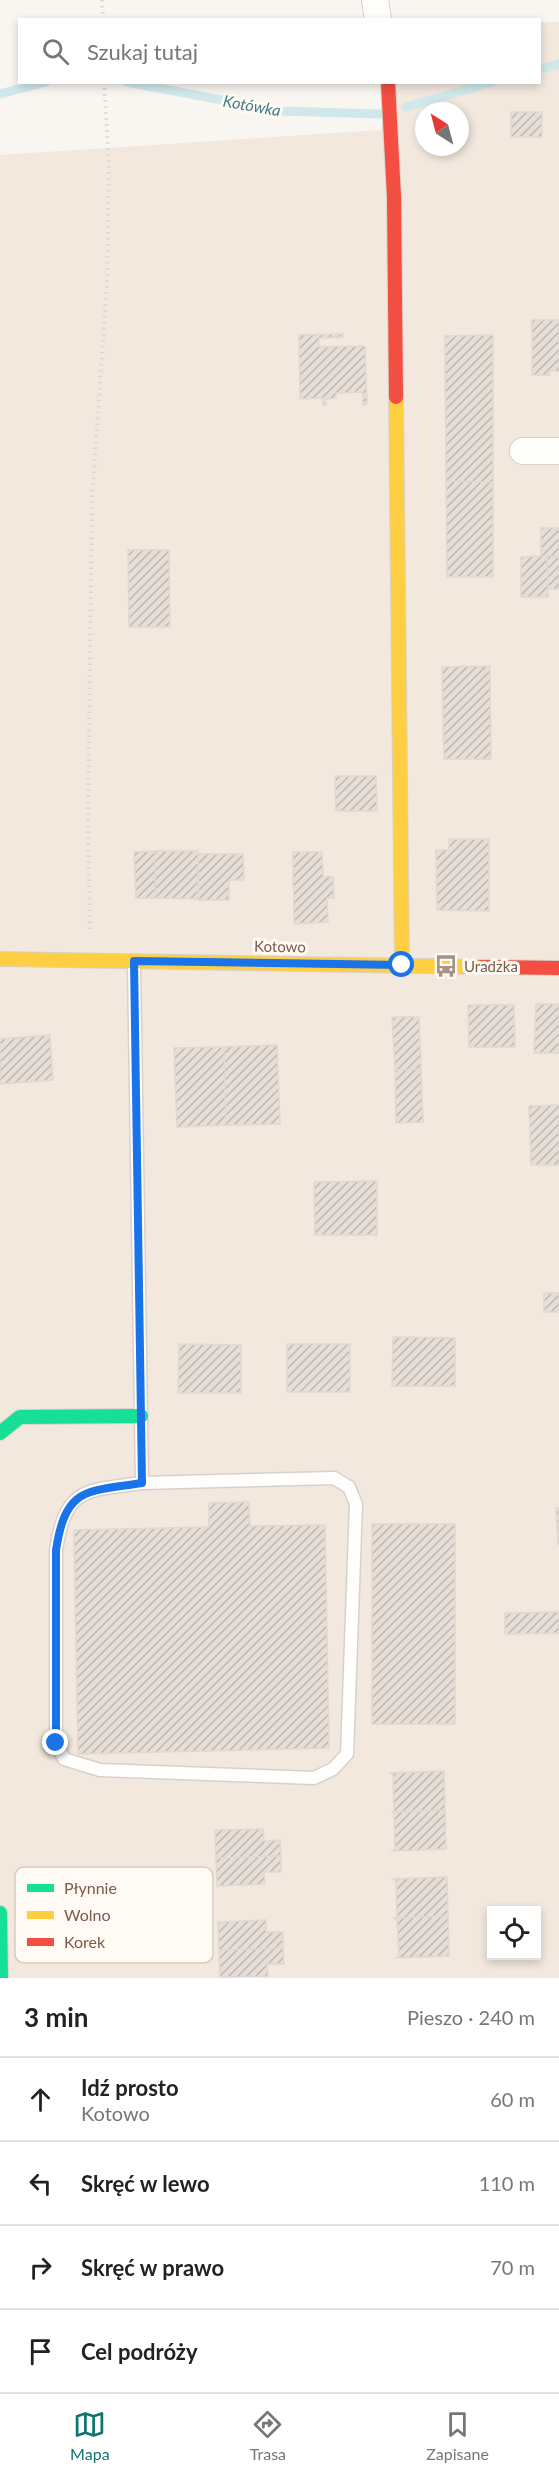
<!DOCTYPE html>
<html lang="pl">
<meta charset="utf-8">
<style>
body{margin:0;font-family:Lato,sans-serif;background:#f6f6f6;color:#222}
.controls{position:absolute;right:18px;bottom:18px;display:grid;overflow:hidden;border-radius:0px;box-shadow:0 3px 9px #0003}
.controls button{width:54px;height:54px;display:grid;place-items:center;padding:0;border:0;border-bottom:2px solid #e0e0e0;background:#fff;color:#222;font:30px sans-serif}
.compass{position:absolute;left:415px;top:102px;width:54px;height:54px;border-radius:50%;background:#fff;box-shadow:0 3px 9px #0003;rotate:324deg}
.stop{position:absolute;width:18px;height:18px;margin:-14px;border:4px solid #1a73e8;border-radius:50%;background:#fff}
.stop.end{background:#1a73e8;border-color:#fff;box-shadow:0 2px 6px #0008}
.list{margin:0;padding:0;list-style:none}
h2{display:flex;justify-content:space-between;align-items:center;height:78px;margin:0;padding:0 24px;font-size:26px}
h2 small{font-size:20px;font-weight:400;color:#767676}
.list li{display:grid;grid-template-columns:39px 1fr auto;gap:18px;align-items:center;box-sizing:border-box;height:84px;padding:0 24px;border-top:2px solid #e0e0e0}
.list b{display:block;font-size:22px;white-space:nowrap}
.list p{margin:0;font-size:20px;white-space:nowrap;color:#767676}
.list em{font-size:20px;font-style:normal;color:#767676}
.icon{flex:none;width:33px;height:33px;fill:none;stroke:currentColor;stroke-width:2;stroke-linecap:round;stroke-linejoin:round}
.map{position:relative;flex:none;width:559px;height:1978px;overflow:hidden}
.search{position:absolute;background:#fff;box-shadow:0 3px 9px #0003;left:18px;right:18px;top:18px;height:66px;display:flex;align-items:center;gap:15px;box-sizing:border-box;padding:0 21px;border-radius:0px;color:#767676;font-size:22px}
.sheet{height:414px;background:#fff}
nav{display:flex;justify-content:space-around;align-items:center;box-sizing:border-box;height:84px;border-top:2px solid #e0e0e0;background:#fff;font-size:16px;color:#767676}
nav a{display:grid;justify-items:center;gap:3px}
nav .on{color:#0f766e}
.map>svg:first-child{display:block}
.residential{fill:#f2e8de;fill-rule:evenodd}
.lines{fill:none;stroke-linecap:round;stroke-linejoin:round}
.stream{stroke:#d0e8ea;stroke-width:9}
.building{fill:url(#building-hatch);stroke:#e2d8d2;stroke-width:1.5}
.lane-casing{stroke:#d7d1cb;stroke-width:15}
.street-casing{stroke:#d7d1cb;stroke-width:28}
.fast-casing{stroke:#d9d2cb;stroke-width:16}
.slow-casing{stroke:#d9d2cb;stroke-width:16}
.jam-casing{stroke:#d9d2cb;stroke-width:16}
.path{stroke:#dcd5d0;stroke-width:4;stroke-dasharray:1.5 4.5;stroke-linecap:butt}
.lane{stroke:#fefefd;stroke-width:12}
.street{stroke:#fefefd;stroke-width:26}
.fast{stroke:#16e098;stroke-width:14}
.slow{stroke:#ffcf43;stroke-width:14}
.jam{stroke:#f24e42;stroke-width:14}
.route{stroke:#1a73e8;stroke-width:8}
.labels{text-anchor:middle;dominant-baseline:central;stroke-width:6;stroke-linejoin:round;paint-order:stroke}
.street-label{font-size:15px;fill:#7a5c4d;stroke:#fffaf3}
.poi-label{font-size:15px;fill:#7a5c4d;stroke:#fffaf3;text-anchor:start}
.water-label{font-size:16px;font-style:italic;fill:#437c86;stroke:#fffaf3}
.key{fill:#fffaf3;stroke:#d7cbc1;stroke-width:1.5}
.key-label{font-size:16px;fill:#7a5c4d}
</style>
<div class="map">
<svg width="559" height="1978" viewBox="0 0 559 1978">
<defs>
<pattern id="building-hatch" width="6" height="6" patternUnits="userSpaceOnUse" patternTransform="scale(1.5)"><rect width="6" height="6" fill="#e6ded7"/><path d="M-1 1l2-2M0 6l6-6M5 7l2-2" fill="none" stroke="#bfb7b1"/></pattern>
</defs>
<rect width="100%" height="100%" fill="#f9f5f0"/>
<path class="residential" d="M 540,22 L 559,22 L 559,1978 L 0,1978 L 0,155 L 381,130 L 388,83 L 540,82 ZM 424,111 L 460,111 L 460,147 L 424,147 ZM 492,1910 L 536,1910 L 536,1956 L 492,1956 Z"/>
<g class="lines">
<path class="stream" d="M 540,69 L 559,64
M 126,82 L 281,111 L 380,114
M 0,94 L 46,82
M 406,107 L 493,82"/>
</g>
<path class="building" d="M 511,112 L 542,112 L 542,137 L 511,137 Z
M 532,320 L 559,320 L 559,371 L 549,371 L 550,375 L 532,375 Z
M 343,334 L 343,337 L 319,338 L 319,347 L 365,346 L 367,404 L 363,405 L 363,392 L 336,393 L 336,398 L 325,399 L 326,405 L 323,405 L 322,398 L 300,399 L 299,335 Z
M 493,335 L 493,482 L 446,481 L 445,336 Z
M 446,481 L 493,482 L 493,577 L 447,577 Z
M 541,528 L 559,528 L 559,556 L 541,556 Z
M 128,550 L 169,550 L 170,627 L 129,627 Z
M 541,556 L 547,556 L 548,597 L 521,597 L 521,557 Z
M 547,556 L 559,556 L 559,589 L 548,589 Z
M 490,666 L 491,759 L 444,759 L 442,667 Z
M 335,776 L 376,776 L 377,811 L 336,811 Z
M 449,839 L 489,839 L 489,911 L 437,910 L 436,850 L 449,850 Z
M 155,851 L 198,851 L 198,899 L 155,898 Z
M 155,851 L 155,898 L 136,898 L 134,852 Z
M 293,852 L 322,852 L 323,876 L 333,877 L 334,898 L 327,898 L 328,922 L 294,924 Z
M 198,854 L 243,854 L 244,880 L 229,880 L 229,900 L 199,900 Z
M 536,1004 L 559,1004 L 559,1053 L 534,1053 Z
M 468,1005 L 514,1005 L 515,1047 L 469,1047 Z
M 392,1017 L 419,1017 L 421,1069 L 395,1070 Z
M 50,1035 L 53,1080 L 0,1084 L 0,1039 Z
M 277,1045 L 280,1124 L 226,1125 L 224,1047 Z
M 224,1047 L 226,1125 L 177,1127 L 174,1048 Z
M 421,1069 L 423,1122 L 396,1123 L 395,1070 Z
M 559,1105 L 559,1165 L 531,1165 L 529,1106 Z
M 377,1181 L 377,1235 L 315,1235 L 314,1182 Z
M 544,1293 L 559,1293 L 559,1312 L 544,1312 Z
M 393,1337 L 455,1338 L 455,1386 L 392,1386 Z
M 179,1344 L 241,1345 L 241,1393 L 178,1393 Z
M 287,1344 L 350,1344 L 350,1392 L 287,1392 Z
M 249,1502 L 250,1526 L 325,1525 L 329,1748 L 78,1754 L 74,1530 L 209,1527 L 209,1503 Z
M 556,1508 L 559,1508 L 559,1544 L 558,1544 Z
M 372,1524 L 455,1524 L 455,1724 L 372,1724 Z
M 559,1612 L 559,1633 L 505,1634 L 505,1613 Z
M 444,1771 L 445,1810 L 392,1812 L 394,1811 L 393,1775 L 390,1773 Z
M 445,1810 L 446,1849 L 392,1851 L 395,1849 L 394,1813 L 392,1812 Z
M 263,1829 L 264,1841 L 280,1840 L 281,1856 L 216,1858 L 215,1830 Z
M 281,1856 L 281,1872 L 264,1872 L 265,1884 L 217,1886 L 216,1858 Z
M 447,1877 L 448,1916 L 394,1918 L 397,1917 L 396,1881 L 393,1879 Z
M 448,1916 L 449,1956 L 396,1958 L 399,1955 L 397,1920 L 394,1918 Z
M 266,1920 L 266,1932 L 283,1932 L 283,1948 L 219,1950 L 218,1922 Z
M 283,1948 L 284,1964 L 267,1964 L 268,1976 L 220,1977 L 219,1950 Z"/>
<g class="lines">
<g class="lane-casing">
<path id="lane" d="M 134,962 L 142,1483 L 334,1478 L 349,1487 L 356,1504 L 347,1754 L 333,1769 L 314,1778 L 100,1770 L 64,1759 L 56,1743 L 56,1550 C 66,1486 86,1491 142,1483"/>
</g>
<g class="street-casing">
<path id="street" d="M 375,0 L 378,20
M 523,451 L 559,451"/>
</g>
<g class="fast-casing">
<path id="fast" d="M 0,1433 L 20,1417 L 141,1416
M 0,1913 L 1,1978"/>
</g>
<g class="slow-casing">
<path id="slow" d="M 396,397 L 402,965
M 0,959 L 481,967"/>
</g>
<g class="jam-casing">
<path id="jam" d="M 388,82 L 394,197 L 396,397
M 481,967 L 559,968"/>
</g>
<path class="path" d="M 102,0 L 103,20
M 90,929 L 88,831 L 92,497 L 107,284 L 109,162 L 104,82"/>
<use href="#lane" class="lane"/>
<use href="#street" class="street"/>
<use href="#fast" class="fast"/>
<use href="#slow" class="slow"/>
<use href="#jam" class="jam"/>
</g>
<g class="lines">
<path class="route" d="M 56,1743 L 56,1550 C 66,1486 86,1492 142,1483 L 134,961 L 402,965"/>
</g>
<defs>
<g id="bus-bare" transform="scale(1.8)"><path d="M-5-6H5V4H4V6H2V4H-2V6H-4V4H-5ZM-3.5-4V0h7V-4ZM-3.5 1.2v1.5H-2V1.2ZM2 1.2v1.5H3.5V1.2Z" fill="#a69286" stroke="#fffaf3" stroke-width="2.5" paint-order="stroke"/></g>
</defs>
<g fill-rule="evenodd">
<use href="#bus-bare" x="446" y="966"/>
</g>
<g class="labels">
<g class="street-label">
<text transform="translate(280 946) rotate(1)">Kotowo</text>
</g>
<g class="poi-label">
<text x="464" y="966">Uradzka</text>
</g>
<g class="water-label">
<text transform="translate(252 105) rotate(10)">Kotówka</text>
</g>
</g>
<rect x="15" y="1867" width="198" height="96" rx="9" class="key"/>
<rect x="27" y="1884" width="27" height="8" fill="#16e098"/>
<rect x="27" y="1911" width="27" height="8" fill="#ffcf43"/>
<rect x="27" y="1938" width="27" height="8" fill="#f24e42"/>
<g class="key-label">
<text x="64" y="1894">Płynnie</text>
<text x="64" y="1921">Wolno</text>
<text x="64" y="1948">Korek</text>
</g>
</svg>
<div class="controls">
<button><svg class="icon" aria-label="locate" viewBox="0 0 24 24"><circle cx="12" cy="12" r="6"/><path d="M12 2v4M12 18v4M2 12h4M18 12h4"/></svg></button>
</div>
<svg class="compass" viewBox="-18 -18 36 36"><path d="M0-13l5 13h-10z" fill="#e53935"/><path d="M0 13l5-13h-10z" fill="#767676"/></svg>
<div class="stop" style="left:402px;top:965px"></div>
<div class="stop end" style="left:56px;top:1743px"></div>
<div class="search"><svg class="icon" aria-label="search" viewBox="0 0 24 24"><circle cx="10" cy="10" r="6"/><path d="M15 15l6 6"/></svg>Szukaj tutaj</div>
</div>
<section class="sheet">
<h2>3 min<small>Pieszo · 240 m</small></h2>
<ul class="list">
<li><svg class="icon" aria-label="ahead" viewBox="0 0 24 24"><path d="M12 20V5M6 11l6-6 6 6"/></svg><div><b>Idź prosto</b><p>Kotowo</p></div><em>60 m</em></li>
<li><svg class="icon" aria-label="left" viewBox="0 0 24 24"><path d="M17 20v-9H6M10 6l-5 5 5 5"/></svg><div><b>Skręć w lewo</b></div><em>110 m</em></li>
<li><svg class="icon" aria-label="right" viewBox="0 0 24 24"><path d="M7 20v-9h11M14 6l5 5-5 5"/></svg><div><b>Skręć w prawo</b></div><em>70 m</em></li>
<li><svg class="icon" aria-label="arrive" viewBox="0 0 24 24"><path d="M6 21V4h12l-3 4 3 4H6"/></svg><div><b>Cel podróży</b></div></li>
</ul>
</section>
<nav>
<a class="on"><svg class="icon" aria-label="map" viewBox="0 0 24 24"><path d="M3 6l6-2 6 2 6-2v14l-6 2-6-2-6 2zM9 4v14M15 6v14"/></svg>Mapa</a>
<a><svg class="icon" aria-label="directions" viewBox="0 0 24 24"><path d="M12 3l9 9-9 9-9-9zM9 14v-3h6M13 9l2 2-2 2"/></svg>Trasa</a>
<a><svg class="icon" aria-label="saved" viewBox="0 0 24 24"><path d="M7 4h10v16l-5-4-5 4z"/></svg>Zapisane</a>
</nav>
